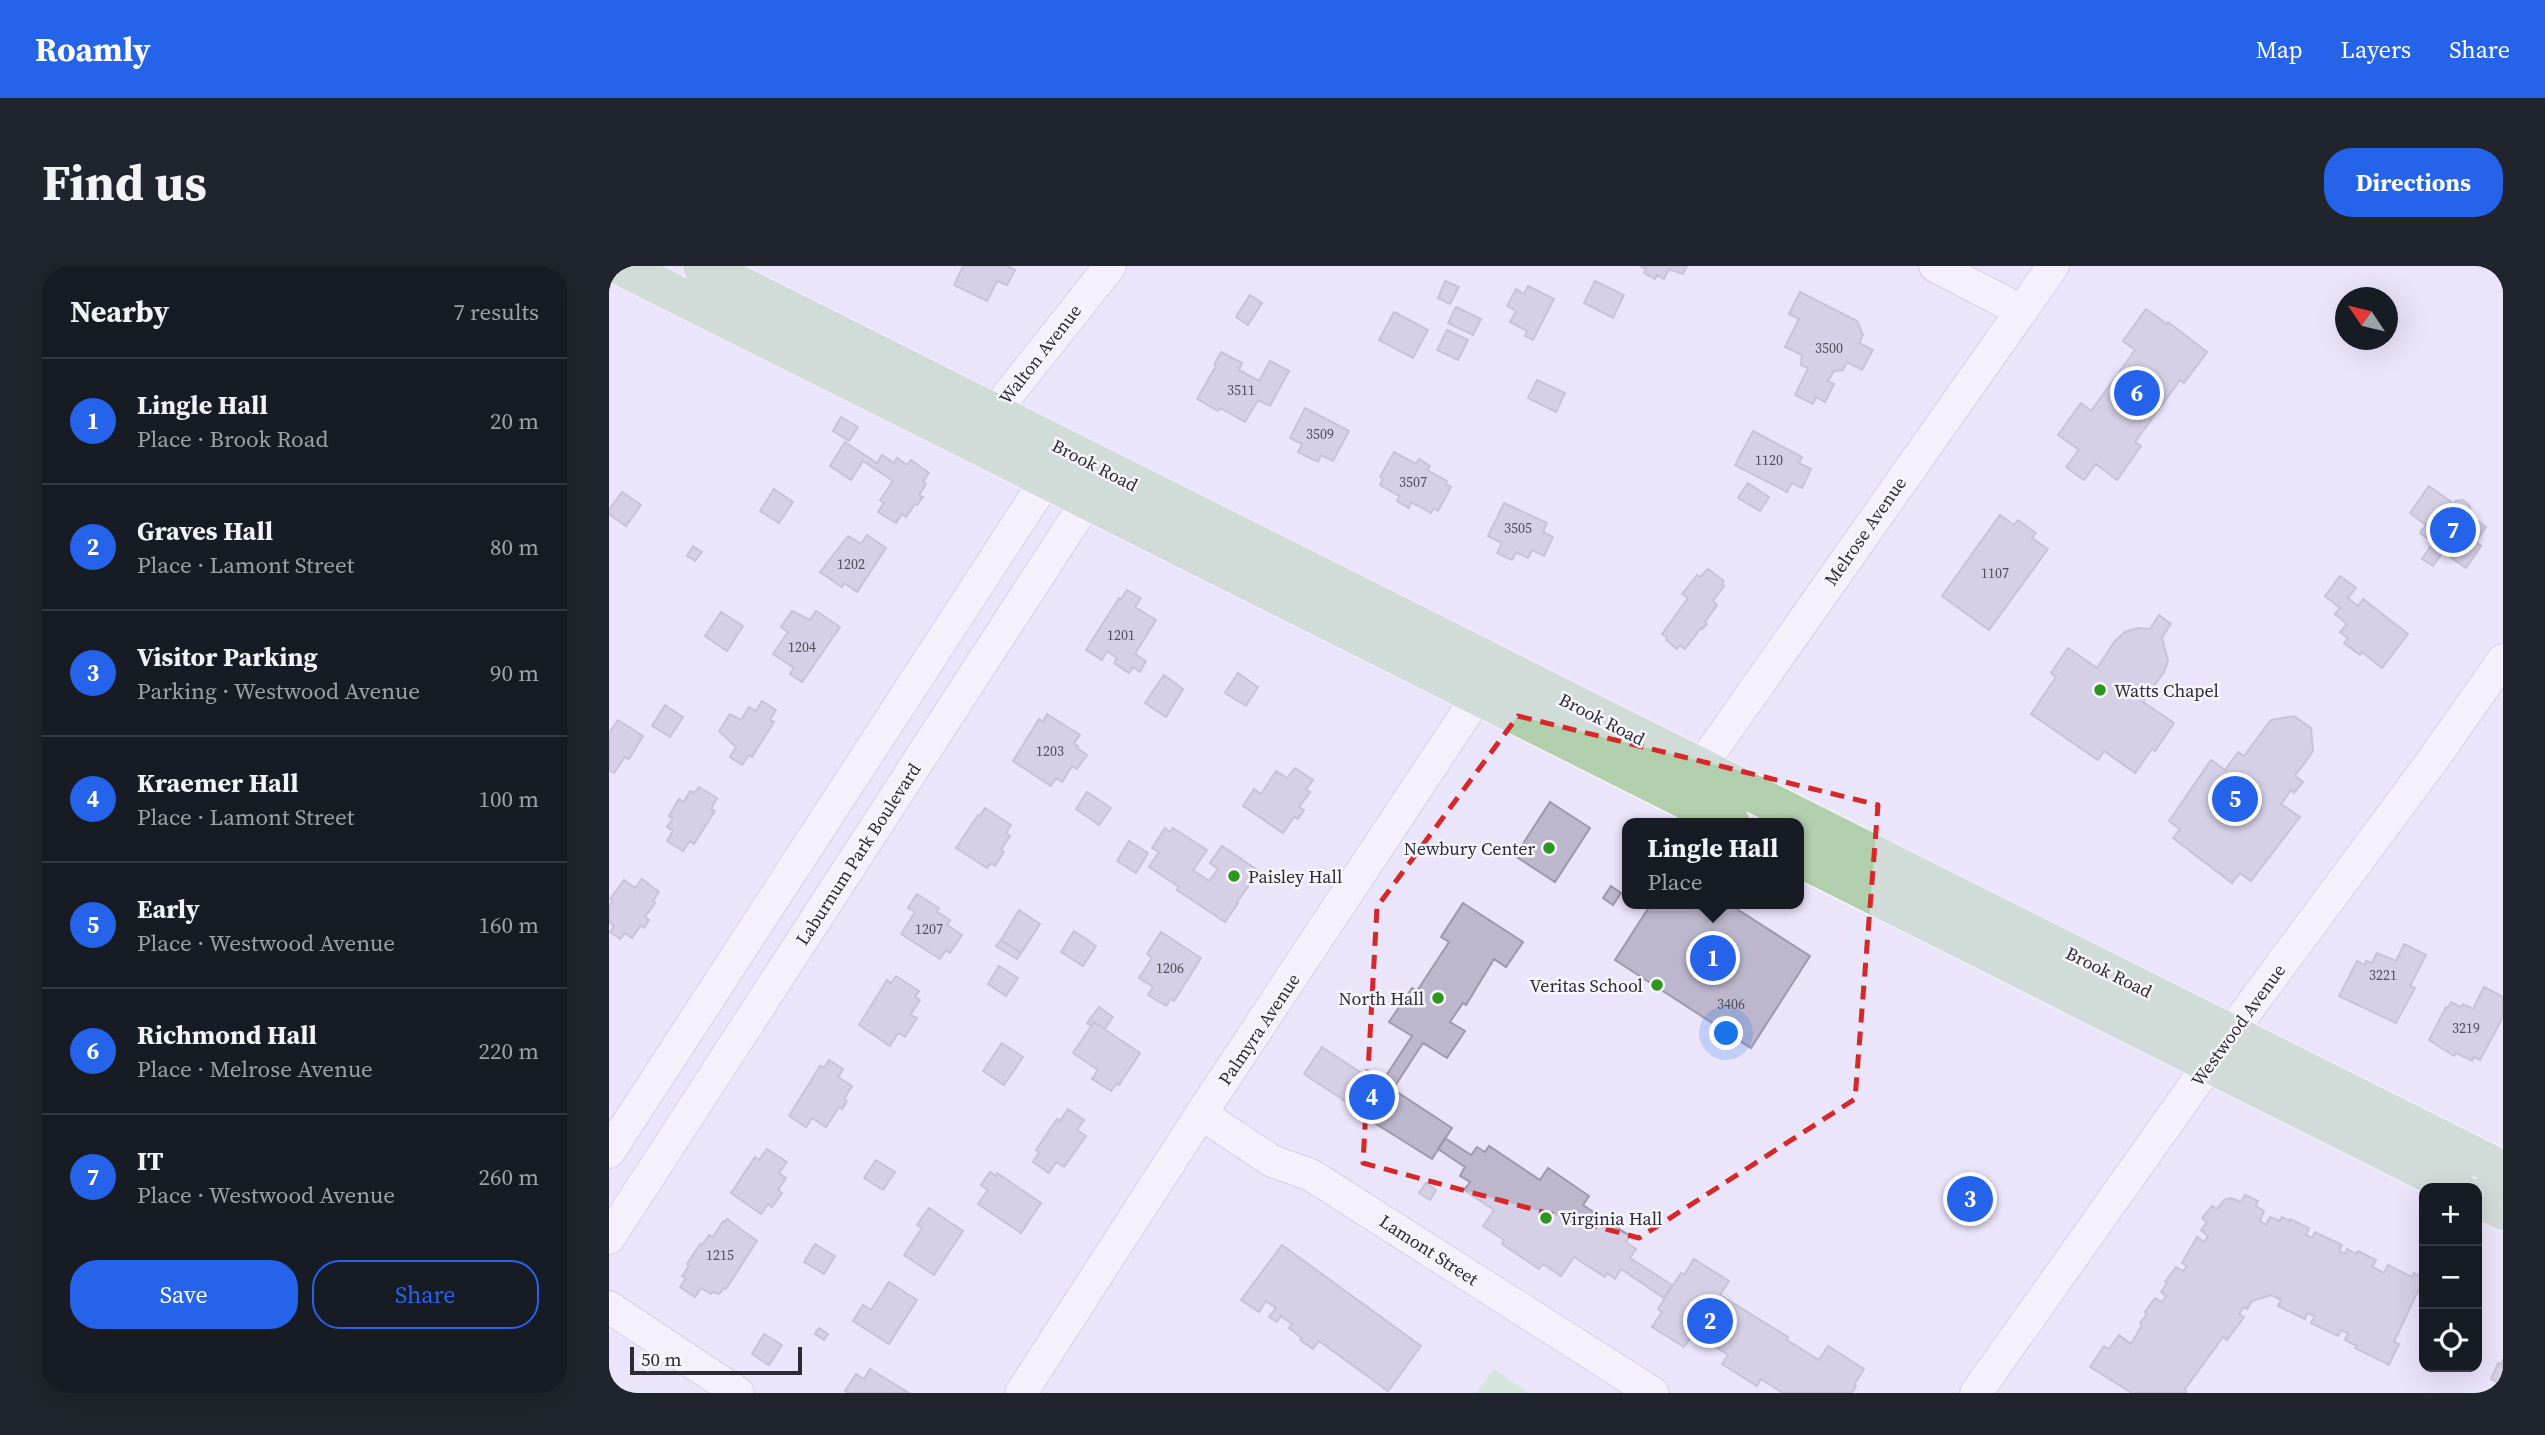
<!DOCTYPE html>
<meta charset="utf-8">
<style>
body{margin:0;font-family:"Source Serif 4",serif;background:#20242c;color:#f1f3f6}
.controls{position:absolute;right:21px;bottom:21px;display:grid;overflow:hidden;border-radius:14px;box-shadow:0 7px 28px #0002}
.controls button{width:63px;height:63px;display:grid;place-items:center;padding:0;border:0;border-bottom:2px solid #363941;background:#171b24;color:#f1f3f6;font:35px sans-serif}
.compass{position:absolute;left:1726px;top:21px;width:63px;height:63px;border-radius:50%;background:#171b24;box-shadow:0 7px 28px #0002;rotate:305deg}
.scale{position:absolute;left:21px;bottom:18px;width:172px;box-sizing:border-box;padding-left:7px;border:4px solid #2d2b34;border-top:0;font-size:19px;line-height:24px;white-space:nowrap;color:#2d2b34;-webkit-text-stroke:5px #f7f5fe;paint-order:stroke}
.you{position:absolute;left:1118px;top:768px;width:24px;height:24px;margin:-18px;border:5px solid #fff;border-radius:50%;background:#1a73e8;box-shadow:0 0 0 10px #1a73e833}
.badge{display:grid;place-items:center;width:46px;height:46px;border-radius:50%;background:#2563eb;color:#fff;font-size:23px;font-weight:700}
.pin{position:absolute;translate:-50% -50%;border:4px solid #fff;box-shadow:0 2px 7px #0006}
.popup{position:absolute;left:1013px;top:552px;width:182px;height:91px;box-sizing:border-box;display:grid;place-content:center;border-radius:14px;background:#171b24;filter:drop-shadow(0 2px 5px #0005);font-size:23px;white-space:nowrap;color:#9ea1a6}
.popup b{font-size:26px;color:#f1f3f6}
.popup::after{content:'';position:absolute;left:50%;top:100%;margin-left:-14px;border:14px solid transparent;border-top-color:#171b24}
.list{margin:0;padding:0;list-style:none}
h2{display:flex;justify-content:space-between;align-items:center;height:91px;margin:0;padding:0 28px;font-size:30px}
h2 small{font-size:23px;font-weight:400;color:#9ea1a6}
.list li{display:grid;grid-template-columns:46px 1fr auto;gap:21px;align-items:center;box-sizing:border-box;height:126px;padding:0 28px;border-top:2px solid #363941}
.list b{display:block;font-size:26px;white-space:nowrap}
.list p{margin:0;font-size:23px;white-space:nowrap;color:#9ea1a6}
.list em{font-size:23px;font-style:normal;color:#9ea1a6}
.actions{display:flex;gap:14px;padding:21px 28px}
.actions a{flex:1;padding:16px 0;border:2px solid #2563eb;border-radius:28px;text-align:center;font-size:24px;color:#2563eb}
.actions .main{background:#2563eb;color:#fff}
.icon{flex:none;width:38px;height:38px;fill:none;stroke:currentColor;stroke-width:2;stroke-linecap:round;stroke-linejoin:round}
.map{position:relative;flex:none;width:1894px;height:1127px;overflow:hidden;border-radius:28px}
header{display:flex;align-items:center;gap:42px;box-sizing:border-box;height:98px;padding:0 35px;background:#2563eb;color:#fff}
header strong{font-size:33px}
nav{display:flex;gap:38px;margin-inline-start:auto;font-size:24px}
.intro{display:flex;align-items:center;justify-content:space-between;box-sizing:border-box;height:168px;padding:0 42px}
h1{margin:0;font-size:49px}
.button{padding:18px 32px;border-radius:28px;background:#2563eb;color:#fff;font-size:24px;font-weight:700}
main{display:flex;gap:42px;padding:0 42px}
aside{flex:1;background:#171b24;border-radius:28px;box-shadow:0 7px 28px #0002}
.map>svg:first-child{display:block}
.green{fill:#bae4b4}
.building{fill:#bcb7cd;stroke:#9d98ad;stroke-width:2}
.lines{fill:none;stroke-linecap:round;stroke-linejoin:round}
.minor-casing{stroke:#888398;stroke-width:33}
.major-casing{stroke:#fff;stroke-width:40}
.minor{stroke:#fff;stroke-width:32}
.major{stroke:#b1cead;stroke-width:38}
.marked{fill:none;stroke:#d62828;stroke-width:5;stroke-dasharray:14 9;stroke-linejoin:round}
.poi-dot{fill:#2e961e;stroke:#f7f5fe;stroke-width:2.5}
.labels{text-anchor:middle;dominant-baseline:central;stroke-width:5;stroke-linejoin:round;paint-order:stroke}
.number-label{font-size:14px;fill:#514e5a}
.street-label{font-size:18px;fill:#2d2b34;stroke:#f7f5fe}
.poi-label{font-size:18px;fill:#2d2b34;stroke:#f7f5fe;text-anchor:start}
</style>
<header>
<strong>Roamly</strong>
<nav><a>Map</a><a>Layers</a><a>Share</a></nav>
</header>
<div class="intro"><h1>Find us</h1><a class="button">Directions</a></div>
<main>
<aside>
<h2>Nearby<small>7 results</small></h2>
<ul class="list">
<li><span class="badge">1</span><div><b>Lingle Hall</b><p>Place · Brook Road</p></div><em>20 m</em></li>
<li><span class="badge">2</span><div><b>Graves Hall</b><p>Place · Lamont Street</p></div><em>80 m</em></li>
<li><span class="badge">3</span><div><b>Visitor Parking</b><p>Parking · Westwood Avenue</p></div><em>90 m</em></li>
<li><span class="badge">4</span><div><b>Kraemer Hall</b><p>Place · Lamont Street</p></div><em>100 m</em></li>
<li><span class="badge">5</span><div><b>Early</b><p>Place · Westwood Avenue</p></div><em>160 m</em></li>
<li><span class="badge">6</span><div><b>Richmond Hall</b><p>Place · Melrose Avenue</p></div><em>220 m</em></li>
<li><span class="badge">7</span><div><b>IT</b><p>Place · Westwood Avenue</p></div><em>260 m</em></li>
</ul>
<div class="actions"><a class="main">Save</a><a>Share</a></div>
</aside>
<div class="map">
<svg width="1894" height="1127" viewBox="0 0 1894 1127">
<rect width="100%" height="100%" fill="#ebe5fc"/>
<path class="green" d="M 885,1103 L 919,1127 L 867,1127 Z"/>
<path class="building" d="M 354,0 L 398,0 L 406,4 L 398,19 L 388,15 L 378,35 L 345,19 Z
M 1031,0 L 1078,0 L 1074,8 L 1060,3 L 1055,13 L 1048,9 L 1046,13 L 1035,7 L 1037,3 Z
M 836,15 L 850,21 L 841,38 L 829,32 Z
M 986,15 L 1015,29 L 1004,52 L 975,37 Z
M 919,20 L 945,33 L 924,74 L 916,70 L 918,65 L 901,56 L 907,45 L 898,40 L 907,23 L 915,28 Z
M 1191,26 L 1248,55 L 1254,69 L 1250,77 L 1264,84 L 1253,104 L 1238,96 L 1234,104 L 1225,105 L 1219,115 L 1225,118 L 1216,136 L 1207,131 L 1204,138 L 1186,129 L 1199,102 L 1192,99 L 1193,89 L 1176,81 L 1190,53 L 1180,48 Z
M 641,29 L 653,37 L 639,59 L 627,51 Z
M 847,41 L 872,53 L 864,69 L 839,57 Z
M 1537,43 L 1558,58 L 1559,56 L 1598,86 L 1575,117 L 1571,114 L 1526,176 L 1532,180 L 1508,214 L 1487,198 L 1475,214 L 1457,201 L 1470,184 L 1449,169 L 1472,137 L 1482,145 L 1526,84 L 1514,75 Z
M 785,46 L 819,64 L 804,92 L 770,74 Z
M 838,64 L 859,74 L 849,94 L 828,84 Z
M 612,86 L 633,97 L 630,104 L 650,115 L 661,95 L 680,105 L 661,140 L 649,134 L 636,156 L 611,142 L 609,145 L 588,133 L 607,100 L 605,99 Z
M 928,114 L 956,127 L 947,146 L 919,132 Z
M 696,142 L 740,165 L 724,195 L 712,189 L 709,196 L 689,186 L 693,178 L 681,172 Z
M 232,151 L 249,161 L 240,175 L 224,165 Z
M 1144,165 L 1193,191 L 1190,197 L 1202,203 L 1193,222 L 1183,217 L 1178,226 L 1126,199 Z
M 236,176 L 268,197 L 273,189 L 285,197 L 288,192 L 298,199 L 302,194 L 320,207 L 314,216 L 317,218 L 310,229 L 314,231 L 308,239 L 306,238 L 297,251 L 293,248 L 287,257 L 269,246 L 275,237 L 271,234 L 284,215 L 254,195 L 242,214 L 221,200 Z
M 785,186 L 807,198 L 810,193 L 821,200 L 818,204 L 838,215 L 836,218 L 842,221 L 829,245 L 825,242 L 822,247 L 802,236 L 800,242 L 788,235 L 790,230 L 771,219 L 774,213 L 771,211 Z
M 1139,217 L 1160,231 L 1151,245 L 1129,232 Z
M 1820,220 L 1845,238 L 1847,235 L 1854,234 L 1861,240 L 1861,250 L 1877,261 L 1867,276 L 1872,280 L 1857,302 L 1834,286 L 1824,300 L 1813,293 L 1824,277 L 1811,267 L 1817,259 L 1801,247 Z
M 165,223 L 184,236 L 170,257 L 151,245 Z
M 13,226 L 32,239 L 17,260 L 0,248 L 0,244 Z
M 895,237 L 938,257 L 934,266 L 944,271 L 935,290 L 923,284 L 919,292 L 907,286 L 903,294 L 888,287 L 893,277 L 879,270 Z
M 1391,249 L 1405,259 L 1409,254 L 1427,267 L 1423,272 L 1439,283 L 1380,364 L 1333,330 Z
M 258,269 L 277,282 L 248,326 L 235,317 L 233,321 L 211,306 L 239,270 L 252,278 Z
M 84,280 L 93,286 L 86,295 L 78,290 Z
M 1099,303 L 1115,315 L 1113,318 L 1115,320 L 1104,335 L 1108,339 L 1096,356 L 1098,358 L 1093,363 L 1092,362 L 1076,383 L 1071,379 L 1068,383 L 1057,374 L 1058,371 L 1053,368 L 1079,332 L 1073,328 L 1088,309 L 1091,311 Z
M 1731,310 L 1747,322 L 1739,332 L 1749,340 L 1754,333 L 1799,368 L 1773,402 L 1753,386 L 1751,389 L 1735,377 L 1739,372 L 1731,366 L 1738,358 L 1726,348 L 1731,342 L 1716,330 Z
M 518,324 L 532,332 L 526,341 L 547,354 L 526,388 L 537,395 L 531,406 L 524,401 L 520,407 L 505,397 L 508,392 L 498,385 L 493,394 L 477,384 L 510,332 L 512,333 Z
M 183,345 L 201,354 L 207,345 L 231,361 L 193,416 L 181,408 L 185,402 L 164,388 L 179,366 L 172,361 Z
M 112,346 L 134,360 L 118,385 L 96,370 Z
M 1550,349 L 1562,358 L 1553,371 L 1559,395 L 1555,406 L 1534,436 L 1565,457 L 1546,485 L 1543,483 L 1526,507 L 1495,485 L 1489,494 L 1422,448 L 1447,411 L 1442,407 L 1459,382 L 1488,402 L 1506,375 L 1516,366 L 1529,362 L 1541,363 Z
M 629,407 L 649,421 L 637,440 L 616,427 Z
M 555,409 L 574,423 L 557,451 L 536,437 Z
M 153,435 L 167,444 L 161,454 L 165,456 L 143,491 L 140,489 L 133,499 L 121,491 L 127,481 L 110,465 L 121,448 L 132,454 L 140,441 L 147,445 Z
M 56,439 L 74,451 L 61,471 L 43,460 Z
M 438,448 L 471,469 L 465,477 L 469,480 L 468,482 L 478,489 L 468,503 L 463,500 L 453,516 L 447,512 L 442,520 L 404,495 L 430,453 L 434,456 Z
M 1685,450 L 1702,462 L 1704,485 L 1686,510 L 1694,516 L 1685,527 L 1682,524 L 1672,538 L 1691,551 L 1642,615 L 1631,607 L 1623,617 L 1564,572 L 1571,563 L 1560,555 L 1602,494 L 1616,504 L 1629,486 L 1635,490 L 1662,454 Z
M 9,454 L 34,470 L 20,493 L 16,491 L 5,507 L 0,504 L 0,467 Z
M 686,502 L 704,514 L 697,524 L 701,526 L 690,541 L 695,544 L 689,553 L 685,551 L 674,567 L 634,540 L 645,523 L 652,528 L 667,505 L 678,512 Z
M 90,521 L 108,532 L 102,543 L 106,545 L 85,578 L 81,575 L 74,585 L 58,575 L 64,565 L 58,561 L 64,552 L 60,550 L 70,533 L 75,536 L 81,525 L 85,527 Z
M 478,526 L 502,542 L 490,559 L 467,543 Z
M 941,536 L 981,562 L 946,616 L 906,590 Z
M 376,542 L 402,559 L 397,567 L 401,570 L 392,584 L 395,586 L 386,600 L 382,597 L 378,602 L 347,582 L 369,549 L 371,550 Z
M 556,562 L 561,566 L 564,562 L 598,584 L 584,604 L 600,615 L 609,603 L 601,597 L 613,580 L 650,605 L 628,636 L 629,637 L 616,656 L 568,624 L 570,621 L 540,601 L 550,586 L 543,582 Z
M 520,575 L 539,587 L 527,607 L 508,595 Z
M 33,613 L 50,626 L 44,635 L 46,637 L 36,651 L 40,654 L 35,662 L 32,659 L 23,672 L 16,667 L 11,673 L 1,666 L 5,660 L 0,656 L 0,640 L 4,635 L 1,633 L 15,614 L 26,622 Z
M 1002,620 L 1012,627 L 1004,639 L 994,632 Z
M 308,628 L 330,642 L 328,646 L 341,654 L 338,659 L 353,669 L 341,687 L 337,684 L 331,693 L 292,668 L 306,646 L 299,642 Z
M 854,637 L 914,676 L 897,701 L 885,693 L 857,739 L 854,737 L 841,756 L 856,765 L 838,792 L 814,777 L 784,823 L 773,816 L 803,770 L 780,756 L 803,722 L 808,725 L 840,676 L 832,671 Z
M 1042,638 L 1120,638 L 1201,690 L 1142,782 L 1006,694 Z
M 410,644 L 431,658 L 412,687 L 392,674 Z
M 465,665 L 487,680 L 474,700 L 452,686 Z
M 552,666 L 592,692 L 565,735 L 562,733 L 557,740 L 539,729 L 544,721 L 530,712 L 543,692 L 538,688 Z
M 392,674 L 412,687 L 408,693 L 387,680 Z
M 1795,678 L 1817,689 L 1801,720 L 1806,722 L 1787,757 L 1730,730 L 1748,695 L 1756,699 L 1757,695 L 1763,697 L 1768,687 L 1787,695 Z
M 390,700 L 409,712 L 397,730 L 379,718 Z
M 287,710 L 310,725 L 306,731 L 311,734 L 301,749 L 308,752 L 296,771 L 289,767 L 281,780 L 250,759 L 278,714 L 282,717 Z
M 1875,721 L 1894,731 L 1894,751 L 1871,794 L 1865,791 L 1863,795 L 1847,787 L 1845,790 L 1820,774 L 1837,741 L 1839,742 L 1842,736 L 1852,741 L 1854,738 L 1864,743 Z
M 490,741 L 504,751 L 496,763 L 485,756 L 482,760 L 478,757 Z
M 485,756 L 531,787 L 510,819 L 508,817 L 502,825 L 483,813 L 489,804 L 464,787 Z
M 393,777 L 414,791 L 395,819 L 374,805 Z
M 713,781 L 760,812 L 762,809 L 843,862 L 823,893 L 756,851 L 741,841 L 742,839 L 695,808 Z
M 220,794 L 234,803 L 229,811 L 243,820 L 235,833 L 238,835 L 233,843 L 230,841 L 217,861 L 203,852 L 197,861 L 180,850 L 211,800 L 215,802 Z
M 459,843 L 475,854 L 468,864 L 477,870 L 455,901 L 447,896 L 440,907 L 424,896 L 430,887 L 427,884 L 448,853 L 451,855 Z
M 836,872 L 862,889 L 868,881 L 876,886 L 880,880 L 931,914 L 939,902 L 980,930 L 974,939 L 1021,970 L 1017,976 L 1027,983 L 1021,992 L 1063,1019 L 1055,1032 L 1012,1003 L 1006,1013 L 998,1007 L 996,1011 L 965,991 L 952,1010 L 934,998 L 930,1003 L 893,978 L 895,974 L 874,960 L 885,944 L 855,924 L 861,916 L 851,910 L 856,901 L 829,883 Z
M 158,883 L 178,896 L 170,907 L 177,912 L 169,924 L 173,927 L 163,941 L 159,938 L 152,948 L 122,927 L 146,891 L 150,894 Z
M 267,894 L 286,906 L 274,924 L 255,912 Z
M 381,906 L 387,910 L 388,907 L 432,937 L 412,967 L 369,938 L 379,924 L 372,919 Z
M 817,917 L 827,924 L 821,934 L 810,927 Z
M 1636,929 L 1649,935 L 1647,940 L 1655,945 L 1651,955 L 1657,959 L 1661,951 L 1671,955 L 1673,951 L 1680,955 L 1681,953 L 1700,962 L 1697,969 L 1703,972 L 1706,966 L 1733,979 L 1730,985 L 1736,988 L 1738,983 L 1747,988 L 1749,985 L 1767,994 L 1763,1001 L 1775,1007 L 1779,999 L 1803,1011 L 1805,1007 L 1815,1012 L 1785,1076 L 1790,1078 L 1780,1099 L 1746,1082 L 1748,1080 L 1736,1074 L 1739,1067 L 1732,1064 L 1729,1070 L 1702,1057 L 1706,1050 L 1698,1047 L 1696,1053 L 1669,1040 L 1672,1034 L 1662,1029 L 1643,1035 L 1638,1043 L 1635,1041 L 1630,1048 L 1635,1051 L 1618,1074 L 1614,1071 L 1576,1123 L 1577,1127 L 1523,1127 L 1481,1101 L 1495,1080 L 1500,1083 L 1510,1069 L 1522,1078 L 1533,1059 L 1531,1057 L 1538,1048 L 1536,1046 L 1546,1032 L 1553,1036 L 1557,1030 L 1552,1026 L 1558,1017 L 1556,1016 L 1567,1001 L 1574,1005 L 1578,1000 L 1573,997 L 1588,971 L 1595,976 L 1599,970 L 1592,964 L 1598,956 L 1593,952 L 1603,940 L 1608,943 L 1615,934 L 1622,932 L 1632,936 Z
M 320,942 L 354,965 L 325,1009 L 295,989 L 313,962 L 308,959 Z
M 118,953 L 148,975 L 117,1023 L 115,1022 L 110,1028 L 104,1026 L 102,1028 L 92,1022 L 86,1031 L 71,1021 L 77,1012 L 73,1010 L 80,1000 L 78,998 L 91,978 L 93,979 L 100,969 L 104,971 L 114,955 L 116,956 Z
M 206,978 L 226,990 L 215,1008 L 195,996 Z
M 673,979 L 812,1080 L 779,1125 L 710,1075 L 704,1083 L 691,1074 L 693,1072 L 680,1062 L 683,1058 L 672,1050 L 668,1056 L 660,1051 L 667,1042 L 657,1035 L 650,1046 L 632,1034 Z
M 1085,993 L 1120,1015 L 1111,1029 L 1179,1071 L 1178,1074 L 1210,1094 L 1219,1080 L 1255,1103 L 1245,1119 L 1247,1120 L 1243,1127 L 1174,1127 L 1152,1113 L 1148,1120 L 1113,1098 L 1119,1089 L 1085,1067 L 1075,1081 L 1043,1061 L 1053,1046 L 1049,1043 L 1072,1007 L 1075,1009 Z
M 280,1016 L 308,1034 L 280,1078 L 244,1055 L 254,1039 L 262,1044 Z
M 210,1062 L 219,1068 L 215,1074 L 206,1068 Z
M 155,1068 L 173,1079 L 160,1099 L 143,1088 Z
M 1894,1093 L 1894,1127 L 1885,1127 L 1890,1117 L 1882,1113 L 1889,1097 L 1892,1098 Z
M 261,1103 L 300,1127 L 239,1127 L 236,1125 L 247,1108 L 255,1113 Z"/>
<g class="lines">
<g class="minor-casing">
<path id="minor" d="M 1326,0 L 1413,45
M 372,163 L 501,0
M 1078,520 L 1444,0
M 592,848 L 663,895 L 702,909 L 1044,1127
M 0,886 L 450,194
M 0,972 L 478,235 L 487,213
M 0,1041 L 129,1127
M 412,1127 L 592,848 L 882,410
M 1367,1127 L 1645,735 L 1823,495 L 1894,394"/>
</g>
<g class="major-casing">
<path id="major" d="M 11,0 L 1122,557
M 93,0 L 1894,904
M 1190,592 L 1848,922
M 1868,932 L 1894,945"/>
</g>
<use href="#minor" class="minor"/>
<use href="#major" class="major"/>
</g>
<path d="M0 0H1894V1127H0ZM 909,450 L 1269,539 L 1246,833 L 1030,972 L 754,897 L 768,641 Z" fill="#ebe5fc" fill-opacity=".55" fill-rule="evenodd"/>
<path class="marked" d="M 909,450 L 1269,539 L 1246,833 L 1030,972 L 754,897 L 768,641 Z"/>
<g class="poi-dot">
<circle cx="1491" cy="424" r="7"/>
<circle cx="940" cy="582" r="7"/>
<circle cx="625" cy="610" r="7"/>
<circle cx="1048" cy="719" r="7"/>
<circle cx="829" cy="732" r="7"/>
<circle cx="937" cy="952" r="7"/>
</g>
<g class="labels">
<g class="number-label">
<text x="1220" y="82">3500</text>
<text x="632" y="124">3511</text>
<text x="711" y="168">3509</text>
<text x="1160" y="194">1120</text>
<text x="804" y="216">3507</text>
<text x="909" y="262">3505</text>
<text x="242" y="298">1202</text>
<text x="1386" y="307">1107</text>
<text x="512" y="369">1201</text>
<text x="193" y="381">1204</text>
<text x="441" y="485">1203</text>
<text x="320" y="663">1207</text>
<text x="561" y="702">1206</text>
<text x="1774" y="709">3221</text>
<text x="1122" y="738">3406</text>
<text x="1857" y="762">3219</text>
<text x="111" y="989">1215</text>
</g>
<g class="street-label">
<text transform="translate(431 88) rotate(-52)">Walton Avenue</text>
<text transform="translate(486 199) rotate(27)">Brook Road</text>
<text transform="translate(1256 265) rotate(-55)">Melrose Avenue</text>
<text transform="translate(993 453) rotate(27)">Brook Road</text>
<text transform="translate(249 588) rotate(-57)">Laburnum Park Boulevard</text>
<text transform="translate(1500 706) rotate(26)">Brook Road</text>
<text transform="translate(1629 759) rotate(-54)">Westwood Avenue</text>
<text transform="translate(650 763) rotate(-56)">Palmyra Avenue</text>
<text transform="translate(820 984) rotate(33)">Lamont Street</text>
</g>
<g class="poi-label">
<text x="1505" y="424">Watts Chapel</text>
<text x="926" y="582" text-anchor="end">Newbury Center</text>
<text x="639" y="610">Paisley Hall</text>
<text x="1034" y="719" text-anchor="end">Veritas School</text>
<text x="815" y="732" text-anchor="end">North Hall</text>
<text x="951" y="952">Virginia Hall</text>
</g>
</g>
</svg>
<div class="controls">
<button>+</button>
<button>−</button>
<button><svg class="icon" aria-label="locate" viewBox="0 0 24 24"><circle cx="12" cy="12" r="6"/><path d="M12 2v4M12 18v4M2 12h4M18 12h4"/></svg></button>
</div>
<svg class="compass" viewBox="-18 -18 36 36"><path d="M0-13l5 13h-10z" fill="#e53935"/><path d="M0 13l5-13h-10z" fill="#9ea1a6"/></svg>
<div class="scale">50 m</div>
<div class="you"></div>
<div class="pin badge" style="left:1104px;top:692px">1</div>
<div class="popup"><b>Lingle Hall</b>Place</div>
<div class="pin badge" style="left:1101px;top:1055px">2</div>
<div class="pin badge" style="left:1361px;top:933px">3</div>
<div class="pin badge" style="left:763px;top:831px">4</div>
<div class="pin badge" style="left:1626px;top:533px">5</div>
<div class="pin badge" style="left:1528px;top:127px">6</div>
<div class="pin badge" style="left:1844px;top:264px">7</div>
</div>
</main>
